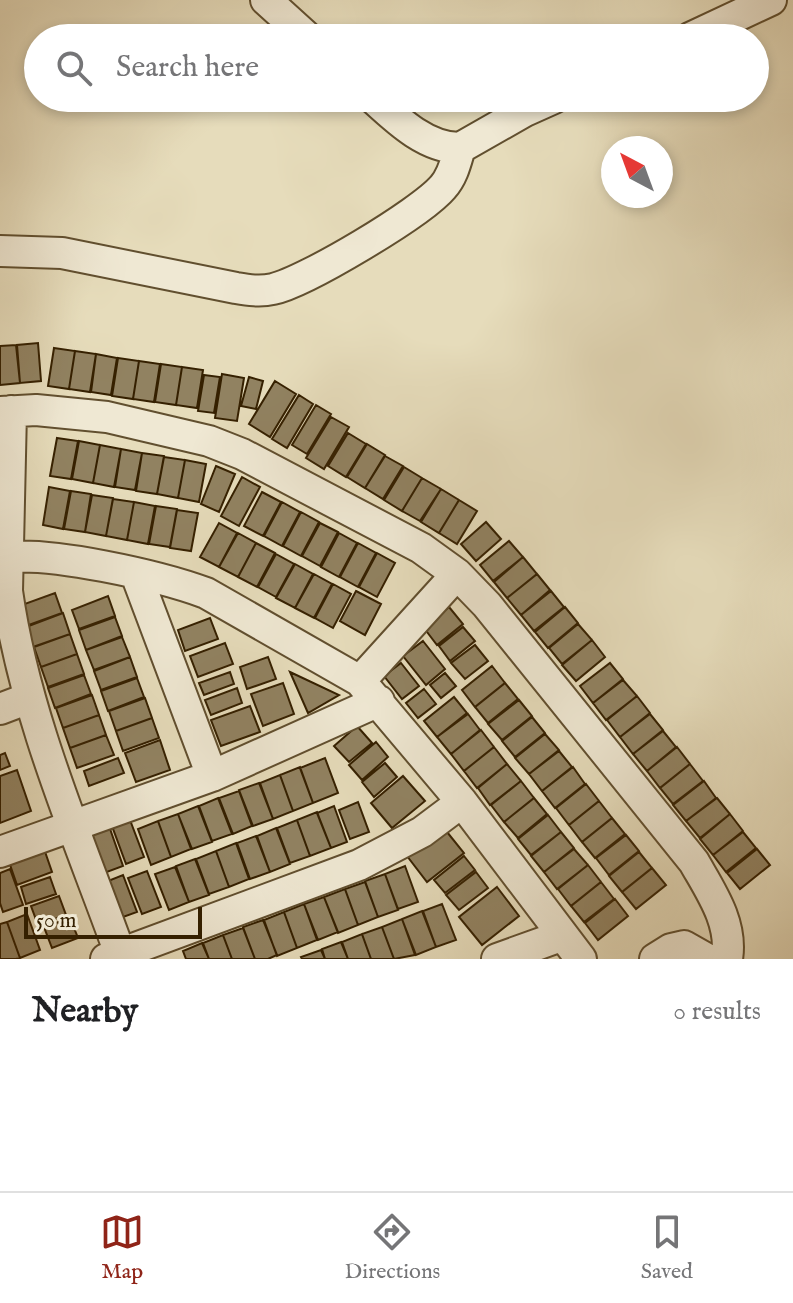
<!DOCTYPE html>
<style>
body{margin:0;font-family:"IM FELL English",serif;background:#f6f6f6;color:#202124}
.compass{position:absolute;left:601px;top:136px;width:72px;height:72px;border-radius:50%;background:#fff;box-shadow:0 4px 12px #0003;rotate:319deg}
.scale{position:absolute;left:24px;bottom:20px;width:178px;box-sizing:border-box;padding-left:8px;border:4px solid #352000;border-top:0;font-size:22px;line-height:28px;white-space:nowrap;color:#352000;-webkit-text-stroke:6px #efe8d3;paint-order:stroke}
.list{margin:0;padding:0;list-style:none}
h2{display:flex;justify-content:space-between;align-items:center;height:104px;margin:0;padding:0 32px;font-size:34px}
h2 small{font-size:26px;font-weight:400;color:#757577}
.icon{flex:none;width:44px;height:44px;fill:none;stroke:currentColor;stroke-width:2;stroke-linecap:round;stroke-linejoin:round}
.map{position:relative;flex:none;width:793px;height:959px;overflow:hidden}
.search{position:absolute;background:#fff;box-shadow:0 4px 12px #0003;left:24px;right:24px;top:24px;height:88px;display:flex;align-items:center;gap:20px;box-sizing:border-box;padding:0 28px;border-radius:44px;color:#757577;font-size:30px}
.sheet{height:232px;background:#fff}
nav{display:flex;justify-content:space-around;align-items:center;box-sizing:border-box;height:112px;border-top:2px solid #e0e0e0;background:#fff;font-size:22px;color:#757577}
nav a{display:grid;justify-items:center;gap:4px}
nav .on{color:#8f2418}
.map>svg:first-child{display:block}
.building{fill:#918261;stroke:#352000;stroke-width:2}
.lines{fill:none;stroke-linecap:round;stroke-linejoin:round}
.minor-casing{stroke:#614f2f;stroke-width:34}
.minor{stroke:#efe8d3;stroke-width:30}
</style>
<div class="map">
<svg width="793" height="959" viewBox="0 0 793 959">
<rect width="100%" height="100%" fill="#e6dcbb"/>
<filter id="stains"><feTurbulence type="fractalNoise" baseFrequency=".0025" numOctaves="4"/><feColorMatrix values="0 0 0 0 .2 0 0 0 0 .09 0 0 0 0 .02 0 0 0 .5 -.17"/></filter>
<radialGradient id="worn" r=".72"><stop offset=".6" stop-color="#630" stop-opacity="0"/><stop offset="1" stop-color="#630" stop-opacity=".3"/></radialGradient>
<path class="building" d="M 38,343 L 41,381 L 20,383 L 17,345 Z
M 16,345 L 20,383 L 0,385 L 0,346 Z
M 54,348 L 75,351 L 69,389 L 48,386 Z
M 75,351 L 96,354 L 90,392 L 69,389 Z
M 96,354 L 117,358 L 111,395 L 91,392 Z
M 118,358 L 139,361 L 133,399 L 112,396 Z
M 139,361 L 160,364 L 154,402 L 133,399 Z
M 161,364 L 182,367 L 176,405 L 155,402 Z
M 182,367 L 203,370 L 197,408 L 176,405 Z
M 222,374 L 244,378 L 237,421 L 215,418 Z
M 204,375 L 220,377 L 214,413 L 198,411 Z
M 249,377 L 263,381 L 256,409 L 241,406 Z
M 275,381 L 296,394 L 270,437 L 249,424 Z
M 299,395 L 313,404 L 287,448 L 272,439 Z
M 316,405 L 331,414 L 307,454 L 292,445 Z
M 331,417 L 349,427 L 324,469 L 306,458 Z
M 348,433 L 366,444 L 346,477 L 328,466 Z
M 57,438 L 78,441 L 71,479 L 50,476 Z
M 79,441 L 100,445 L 93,483 L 72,479 Z
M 367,444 L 385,455 L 365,488 L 347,477 Z
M 100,445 L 121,449 L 114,487 L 93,483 Z
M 121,449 L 142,453 L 135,490 L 115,487 Z
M 142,453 L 164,456 L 157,494 L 136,491 Z
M 385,456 L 403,466 L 383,499 L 365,488 Z
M 164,457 L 185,460 L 178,498 L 157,494 Z
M 185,460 L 206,464 L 199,502 L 178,498 Z
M 216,466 L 235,474 L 219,512 L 201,504 Z
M 404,467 L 422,478 L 402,511 L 384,500 Z
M 242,477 L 260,487 L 239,526 L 221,516 Z
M 422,478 L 441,489 L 420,521 L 402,511 Z
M 49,487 L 70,491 L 63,529 L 43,525 Z
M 441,489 L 459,500 L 439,533 L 421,522 Z
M 71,491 L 91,494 L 85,532 L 64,529 Z
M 262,492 L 281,502 L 263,536 L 244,526 Z
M 92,495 L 113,498 L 106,536 L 85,532 Z
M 113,499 L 134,502 L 127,540 L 106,536 Z
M 459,500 L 477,511 L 457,544 L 439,533 Z
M 134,502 L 155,506 L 148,544 L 127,540 Z
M 282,502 L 300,512 L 282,546 L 264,536 Z
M 156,506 L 177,509 L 170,547 L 149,544 Z
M 177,510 L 198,513 L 191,551 L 170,548 Z
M 301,512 L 319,522 L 301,556 L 283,546 Z
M 486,522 L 501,539 L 476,561 L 461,544 Z
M 219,523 L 237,533 L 219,567 L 200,557 Z
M 320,523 L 338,532 L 320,566 L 302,556 Z
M 238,533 L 256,543 L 238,577 L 219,567 Z
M 339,533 L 357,543 L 339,577 L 321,567 Z
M 509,541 L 523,557 L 493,581 L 480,565 Z
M 256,543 L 275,553 L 257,587 L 238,577 Z
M 358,543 L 376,553 L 358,587 L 340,577 Z
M 377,553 L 395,563 L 377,597 L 359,587 Z
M 276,554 L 294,564 L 276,597 L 258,587 Z
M 523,557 L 537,574 L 507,598 L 494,582 Z
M 295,564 L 313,574 L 295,608 L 276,598 Z
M 314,574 L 332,584 L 314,618 L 295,608 Z
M 537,574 L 550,590 L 521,615 L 507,598 Z
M 333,584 L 351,594 L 333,628 L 315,618 Z
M 356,591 L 381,604 L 365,635 L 340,621 Z
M 551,591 L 564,607 L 534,631 L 521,615 Z
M 55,593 L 62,613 L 26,626 L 19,606 Z
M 108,596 L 115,616 L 79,629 L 72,610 Z
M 449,607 L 463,624 L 437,645 L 424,628 Z
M 565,607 L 578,623 L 548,648 L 535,632 Z
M 63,613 L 70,634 L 33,647 L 26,627 Z
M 115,617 L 122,636 L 86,650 L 79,630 Z
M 210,618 L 218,639 L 185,651 L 178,630 Z
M 578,624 L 592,640 L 562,664 L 549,648 Z
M 463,627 L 475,641 L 450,661 L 439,646 Z
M 70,634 L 77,654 L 41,667 L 34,647 Z
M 122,637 L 130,657 L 94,670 L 86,650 Z
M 592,640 L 605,657 L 576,681 L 562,665 Z
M 423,641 L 445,669 L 426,685 L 403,656 Z
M 225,643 L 233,664 L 198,677 L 190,656 Z
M 475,645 L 488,661 L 465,679 L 451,663 Z
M 77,654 L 84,674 L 48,687 L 41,667 Z
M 130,657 L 137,677 L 101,690 L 94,671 Z
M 268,657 L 276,679 L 247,689 L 240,667 Z
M 401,663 L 419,686 L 402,699 L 384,676 Z
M 610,663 L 623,679 L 593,703 L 580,686 Z
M 492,666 L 505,683 L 475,707 L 462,690 Z
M 230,672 L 234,684 L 204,695 L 199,683 Z
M 290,672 L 339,695 L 308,713 Z
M 445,673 L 456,686 L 441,698 L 430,685 Z
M 84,675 L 91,694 L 55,708 L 48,688 Z
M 137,678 L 144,697 L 108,711 L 101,691 Z
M 623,680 L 637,696 L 606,720 L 593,703 Z
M 283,683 L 294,714 L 263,726 L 251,694 Z
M 505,683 L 518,699 L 488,723 L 475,707 Z
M 237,688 L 242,703 L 211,715 L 205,700 Z
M 424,689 L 436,704 L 418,718 L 406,703 Z
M 92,695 L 99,715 L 63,728 L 56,708 Z
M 637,696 L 650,713 L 620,737 L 607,720 Z
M 454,697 L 467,713 L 437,737 L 424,721 Z
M 145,698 L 152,718 L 116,731 L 109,711 Z
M 519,700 L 532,716 L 502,740 L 488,724 Z
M 250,706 L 260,732 L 221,746 L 211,720 Z
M 468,714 L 480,730 L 451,754 L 437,737 Z
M 650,714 L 663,730 L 633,754 L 620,737 Z
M 99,715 L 106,735 L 70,748 L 63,728 Z
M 532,717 L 545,733 L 515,757 L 502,741 Z
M 152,718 L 159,738 L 123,751 L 116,731 Z
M 357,726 L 372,743 L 349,762 L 334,746 Z
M 481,730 L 494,747 L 464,771 L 451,754 Z
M 663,731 L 676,747 L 647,771 L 633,754 Z
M 545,734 L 559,750 L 529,774 L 515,758 Z
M 106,735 L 114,755 L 77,768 L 70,748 Z
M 160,740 L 170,770 L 136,782 L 125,753 Z
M 376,742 L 388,757 L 362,780 L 349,765 Z
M 494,747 L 507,764 L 477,788 L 464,771 Z
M 677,747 L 690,764 L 660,788 L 647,771 Z
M 559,751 L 572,767 L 542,791 L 529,774 Z
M 5,753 L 10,766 L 0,770 L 0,755 Z
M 118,758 L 124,773 L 89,786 L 84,771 Z
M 325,758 L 338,793 L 313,803 L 300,768 Z
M 385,763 L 397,777 L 374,797 L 362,782 Z
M 507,764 L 521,781 L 490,805 L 478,788 Z
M 690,764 L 703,781 L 673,804 L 660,788 Z
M 300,767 L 313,803 L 293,811 L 280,775 Z
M 573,767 L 585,784 L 555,808 L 542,791 Z
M 17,770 L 31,811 L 0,823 L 0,776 Z
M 280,775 L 293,811 L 273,819 L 260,783 Z
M 403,776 L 425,801 L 392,828 L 371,803 Z
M 521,781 L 534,798 L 504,822 L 491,805 Z
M 704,781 L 716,798 L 686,821 L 673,805 Z
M 259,783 L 273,819 L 253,826 L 239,790 Z
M 586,784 L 599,801 L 569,825 L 556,808 Z
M 239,791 L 252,826 L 233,834 L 219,798 Z
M 218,798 L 232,834 L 212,841 L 199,806 Z
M 534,798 L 547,814 L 518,838 L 504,822 Z
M 717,798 L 730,814 L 700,838 L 686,821 Z
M 599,801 L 612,818 L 582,842 L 569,825 Z
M 358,802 L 369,832 L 350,839 L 339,810 Z
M 198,806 L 212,842 L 192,849 L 178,814 Z
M 334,806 L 347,842 L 331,848 L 317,813 Z
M 317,812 L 331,848 L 310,856 L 297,820 Z
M 178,814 L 191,849 L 171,857 L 158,821 Z
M 730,814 L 743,831 L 713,855 L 700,839 Z
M 548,815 L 561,832 L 531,855 L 518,839 Z
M 612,818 L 625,834 L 595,858 L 582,842 Z
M 130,820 L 144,857 L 126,864 L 112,826 Z
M 297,820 L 310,856 L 290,863 L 277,828 Z
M 158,821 L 171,857 L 151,865 L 138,829 Z
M 109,826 L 123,866 L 96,876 L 82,837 Z
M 443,827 L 464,853 L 427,882 L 407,856 Z
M 276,828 L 290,864 L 270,872 L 257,836 Z
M 561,832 L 574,848 L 544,872 L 531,856 Z
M 743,832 L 756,848 L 726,872 L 713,855 Z
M 626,835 L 639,851 L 609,875 L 596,858 Z
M 256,836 L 270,872 L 250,879 L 237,843 Z
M 42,843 L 52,872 L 17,885 L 7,856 Z
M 236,843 L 249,879 L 229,887 L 216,851 Z
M 574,849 L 588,865 L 557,889 L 544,872 Z
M 757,849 L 770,865 L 740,889 L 727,873 Z
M 216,851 L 229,887 L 209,894 L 196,859 Z
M 639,852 L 652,868 L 622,892 L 609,876 Z
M 464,856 L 475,870 L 445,893 L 434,880 Z
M 195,859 L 209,895 L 189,902 L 176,866 Z
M 588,865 L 601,882 L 571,906 L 558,889 Z
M 405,866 L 418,902 L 398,909 L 385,874 Z
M 175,867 L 189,902 L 169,910 L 155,874 Z
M 652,868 L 666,885 L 636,909 L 622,892 Z
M 10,869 L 23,905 L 3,912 L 0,903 L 0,873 Z
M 147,871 L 161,907 L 142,914 L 128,878 Z
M 476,872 L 488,888 L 459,910 L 446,895 Z
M 385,874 L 398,910 L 378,917 L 365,881 Z
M 123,875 L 137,912 L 112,921 L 98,885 Z
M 50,877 L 56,894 L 26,904 L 21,887 Z
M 365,882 L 378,917 L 358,925 L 345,889 Z
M 601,882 L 614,899 L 584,922 L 571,906 Z
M 497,887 L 519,916 L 482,945 L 459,917 Z
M 345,889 L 358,925 L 338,933 L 324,897 Z
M 59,896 L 66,915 L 38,925 L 31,906 Z
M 324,897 L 338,932 L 318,940 L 304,904 Z
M 615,899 L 628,916 L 598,940 L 585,923 Z
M 304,904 L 317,940 L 297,948 L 284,912 Z
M 442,904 L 456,940 L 436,947 L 423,911 Z
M 422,911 L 436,947 L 416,955 L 402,919 Z
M 284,912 L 297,948 L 277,956 L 264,920 Z
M 27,914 L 40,950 L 20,958 L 7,922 Z
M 70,918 L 78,938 L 52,948 L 44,927 Z
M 402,919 L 415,955 L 394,959 L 382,927 Z
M 263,920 L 277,955 L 268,959 L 255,959 L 243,927 Z
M 7,922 L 20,958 L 16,959 L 0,959 L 0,924 Z
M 382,927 L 394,959 L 371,959 L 362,934 Z
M 243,928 L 255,959 L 232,959 L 223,935 Z
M 362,934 L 371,959 L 348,959 L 342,942 Z
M 223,935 L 232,959 L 209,959 L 203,943 Z
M 341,942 L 348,959 L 325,959 L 322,949 Z
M 202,943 L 209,959 L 186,959 L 183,951 Z
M 321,950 L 325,959 L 302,959 L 301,957 Z"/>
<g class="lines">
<g class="minor-casing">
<path id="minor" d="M 266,0 L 308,38
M 690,38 L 771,0
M 373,98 C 397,120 426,148 460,148 L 525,111 L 554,98
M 0,251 L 62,253 L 236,288 C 248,290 260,292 273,289 C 305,282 421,213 443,187 C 453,176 456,161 460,148
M 11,411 L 7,591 C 25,718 79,839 122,959
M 0,412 L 36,410 L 107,417 L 209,441 L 242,454 L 421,548 L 457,574 L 487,605 L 694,862 C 711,892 733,923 727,959
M 0,558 C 47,550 160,576 206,593 L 360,681 L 462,802 L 581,959
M 136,574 L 212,776
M 360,681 L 457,574
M 0,709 L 29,698
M 0,852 L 212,776 L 379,701
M 106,959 L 359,865 L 422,832 L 462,802
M 497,959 L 561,936
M 655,959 L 671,949 L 684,946 L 707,959"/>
</g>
<use href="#minor" class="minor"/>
</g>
<rect width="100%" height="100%" filter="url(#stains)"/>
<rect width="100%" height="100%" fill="url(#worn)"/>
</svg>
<svg class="compass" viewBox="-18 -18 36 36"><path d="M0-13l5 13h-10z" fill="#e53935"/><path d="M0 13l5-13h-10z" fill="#757577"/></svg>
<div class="scale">50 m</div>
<div class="search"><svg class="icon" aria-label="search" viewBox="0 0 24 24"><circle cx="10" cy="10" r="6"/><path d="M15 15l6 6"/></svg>Search here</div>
</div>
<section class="sheet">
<h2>Nearby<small>0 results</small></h2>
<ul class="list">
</ul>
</section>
<nav>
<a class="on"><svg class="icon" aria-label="map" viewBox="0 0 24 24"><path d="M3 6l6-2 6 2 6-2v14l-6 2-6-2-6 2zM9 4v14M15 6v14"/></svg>Map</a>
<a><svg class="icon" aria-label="directions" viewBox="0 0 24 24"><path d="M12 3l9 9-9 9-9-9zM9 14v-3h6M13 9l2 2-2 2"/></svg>Directions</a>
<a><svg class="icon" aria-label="saved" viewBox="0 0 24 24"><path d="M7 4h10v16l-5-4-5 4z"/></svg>Saved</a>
</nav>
